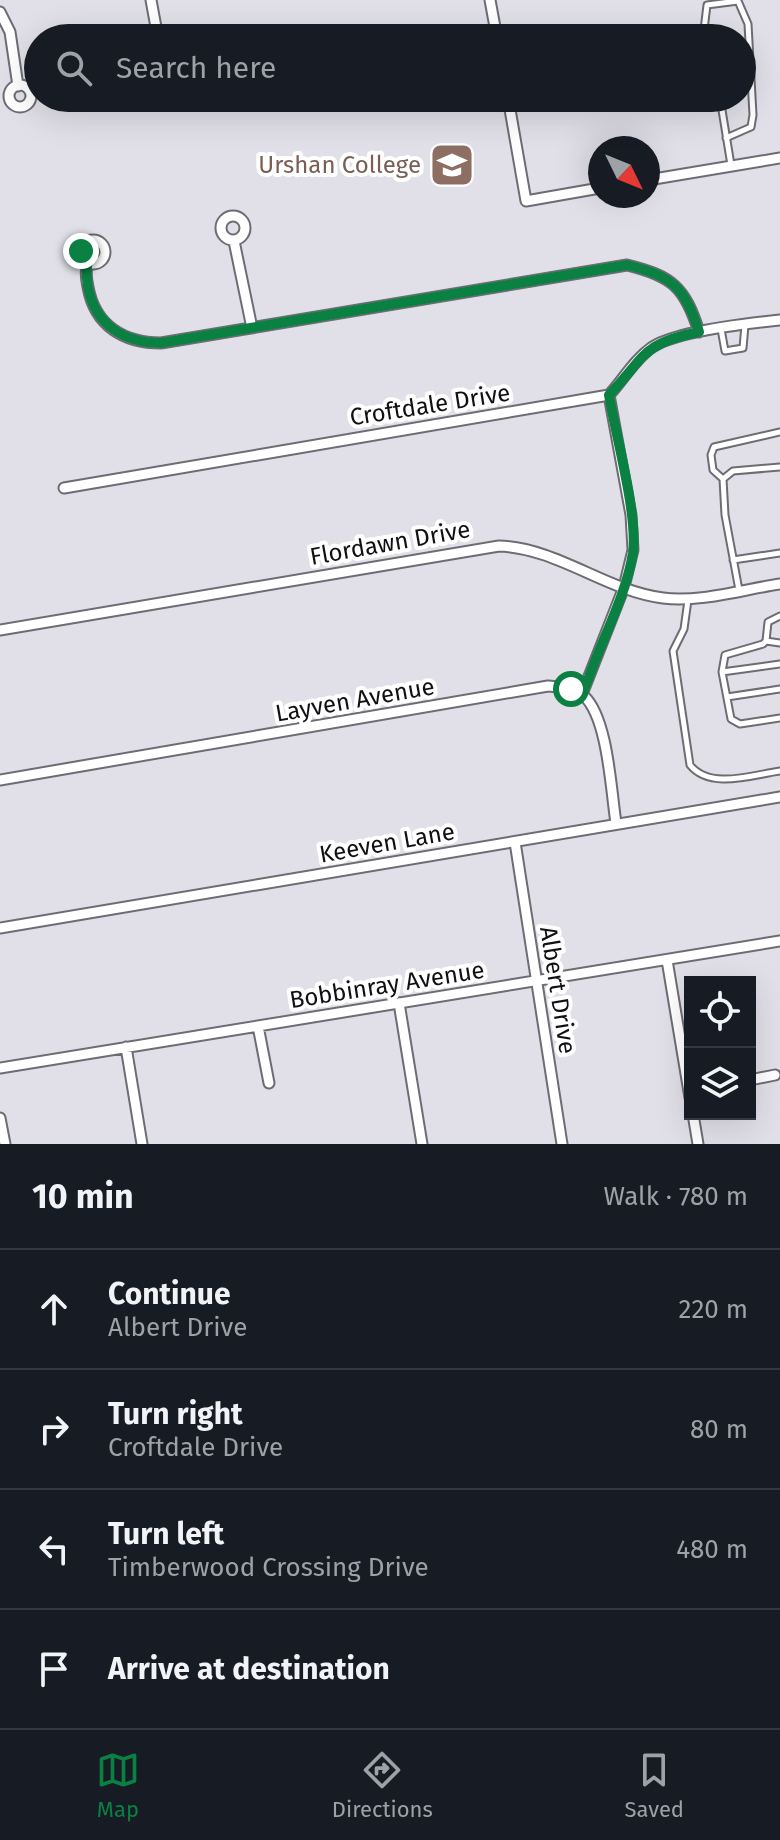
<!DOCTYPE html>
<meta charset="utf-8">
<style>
body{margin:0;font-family:"Fira Sans",sans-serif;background:#20242c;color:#f1f3f6}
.controls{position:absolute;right:24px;bottom:24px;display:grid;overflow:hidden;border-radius:0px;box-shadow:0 8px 32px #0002}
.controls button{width:72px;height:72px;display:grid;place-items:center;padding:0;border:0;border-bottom:2px solid #363941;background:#171b24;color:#f1f3f6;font:40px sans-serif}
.compass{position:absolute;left:588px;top:136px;width:72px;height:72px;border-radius:50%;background:#171b24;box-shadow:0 8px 32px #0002;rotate:133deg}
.stop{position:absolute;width:24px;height:24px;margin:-18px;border:6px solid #0b8043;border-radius:50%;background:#fff}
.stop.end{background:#0b8043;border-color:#fff;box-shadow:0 2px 8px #0008}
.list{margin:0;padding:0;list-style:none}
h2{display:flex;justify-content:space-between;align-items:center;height:104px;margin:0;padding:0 32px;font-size:34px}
h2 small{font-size:26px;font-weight:400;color:#9ea1a6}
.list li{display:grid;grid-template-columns:52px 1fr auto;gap:24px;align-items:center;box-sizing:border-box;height:120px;padding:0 32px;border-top:2px solid #363941}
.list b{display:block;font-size:30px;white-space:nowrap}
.list p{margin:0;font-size:26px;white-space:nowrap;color:#9ea1a6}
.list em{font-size:26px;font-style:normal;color:#9ea1a6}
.icon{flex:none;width:44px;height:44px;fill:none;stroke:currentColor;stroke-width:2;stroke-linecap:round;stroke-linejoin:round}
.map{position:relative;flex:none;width:780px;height:1144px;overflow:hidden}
.search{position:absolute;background:#171b24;box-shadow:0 8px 32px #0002;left:24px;right:24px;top:24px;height:88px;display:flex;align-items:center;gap:20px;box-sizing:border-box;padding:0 28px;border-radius:44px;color:#9ea1a6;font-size:30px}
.sheet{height:584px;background:#171b24}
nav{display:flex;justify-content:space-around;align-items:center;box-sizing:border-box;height:112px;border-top:2px solid #363941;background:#171b24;font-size:22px;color:#9ea1a6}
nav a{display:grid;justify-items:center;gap:4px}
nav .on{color:#0b8043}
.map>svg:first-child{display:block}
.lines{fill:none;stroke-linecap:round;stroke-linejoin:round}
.service-casing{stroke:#6d6c73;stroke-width:9}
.minor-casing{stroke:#6d6c73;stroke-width:13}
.service{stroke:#fff;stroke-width:5}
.minor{stroke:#fff;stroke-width:9}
.route{stroke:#0b8043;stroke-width:10}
.labels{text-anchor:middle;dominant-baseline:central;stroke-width:8;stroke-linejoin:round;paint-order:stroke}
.education-label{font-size:24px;fill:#785e54;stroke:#fff;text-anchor:end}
.street-label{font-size:24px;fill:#101013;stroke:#fff}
</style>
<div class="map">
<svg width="780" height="1144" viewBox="0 0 780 1144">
<rect width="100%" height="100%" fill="#e1e0e8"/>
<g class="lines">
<g class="service-casing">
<path id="service" d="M 703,38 L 707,5 L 738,1 L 748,24 L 753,115 L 751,127 L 726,138
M 720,98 L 731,165
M 721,329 L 725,351 L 743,348 L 745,325
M 723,479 L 713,470 L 711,455 L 714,447 L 780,432
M 733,560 L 780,553
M 739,590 L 725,515 L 723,479 L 733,471 L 780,467
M 688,600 L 684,629 L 673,651 L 690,765 C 710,790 752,775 780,771
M 780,616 L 768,622 L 766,641 L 763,644 L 725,655 L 722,672 L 731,719 L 740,724 L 780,718
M 766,641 L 780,643
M 722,672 L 780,664
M 727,697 L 780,689"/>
</g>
<g class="minor-casing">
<path id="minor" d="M 151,0 L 158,38
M 490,0 L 497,38
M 0,12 L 10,32 L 18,86
M9 96a11 11 0 1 1 22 0a11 11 0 1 1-22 0Z
M 508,98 L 526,201 L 600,188
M 648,180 L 780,158
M221 228a12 12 0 1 1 24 0a12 12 0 1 1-24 0Z
M81 252a12 12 0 1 1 24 0a12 12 0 1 1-24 0Z
M 234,241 L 252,328
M 88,262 C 85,270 86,278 88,287 C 95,326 124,343 161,343 L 627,265 C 672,276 685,287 699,332
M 64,488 L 609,395 C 623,380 634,360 651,348 C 674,331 750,323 780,320
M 0,630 L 499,546 C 558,548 606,591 663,598 C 699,603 745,589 780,584
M 582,694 L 624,587 L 633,550 L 631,515 L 609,395
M 0,780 L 548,686 C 561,687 574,688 584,696 C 608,718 611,791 616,823
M 515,842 L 562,1144
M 0,928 L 780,797
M 667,960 L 690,1098
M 399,1003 L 422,1144
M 258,1026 L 269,1083
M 126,1047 L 142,1144
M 0,1068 L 780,941
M 750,1080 L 775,1075
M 693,1114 L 698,1144
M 0,1118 L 5,1144"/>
</g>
<use href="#service" class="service"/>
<use href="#minor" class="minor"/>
</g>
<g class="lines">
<path class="route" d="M 81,251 L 88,262 C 85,270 87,278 88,287 C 95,325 124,343 161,343 L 627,265 C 672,276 685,287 699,332 C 640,344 646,357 609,395 C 616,436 638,515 633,553 C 626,596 602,639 588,680 L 582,694 L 571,689"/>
</g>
<defs>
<g id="university-square" transform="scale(2.3)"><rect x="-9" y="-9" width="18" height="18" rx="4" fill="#8d6e63" stroke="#fff"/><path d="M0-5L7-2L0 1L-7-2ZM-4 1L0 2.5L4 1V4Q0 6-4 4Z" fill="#fff"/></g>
</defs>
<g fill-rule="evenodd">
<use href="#university-square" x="452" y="165"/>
</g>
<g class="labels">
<g class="education-label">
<text x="421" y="165">Urshan College</text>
</g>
<g class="street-label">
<text transform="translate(430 405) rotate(-9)">Croftdale Drive</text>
<text transform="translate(390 543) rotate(-10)">Flordawn Drive</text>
<text transform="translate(355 700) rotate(-10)">Layven Avenue</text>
<text transform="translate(387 843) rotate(-10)">Keeven Lane</text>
<text transform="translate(387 985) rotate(-9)">Bobbinray Avenue</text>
<text transform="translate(558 990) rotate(81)">Albert Drive</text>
</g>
</g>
</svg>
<div class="controls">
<button><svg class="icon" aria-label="locate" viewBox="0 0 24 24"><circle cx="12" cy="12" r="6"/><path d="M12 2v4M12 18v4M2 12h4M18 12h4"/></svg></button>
<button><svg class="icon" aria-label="layers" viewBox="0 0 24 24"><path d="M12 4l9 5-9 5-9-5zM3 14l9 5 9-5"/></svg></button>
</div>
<svg class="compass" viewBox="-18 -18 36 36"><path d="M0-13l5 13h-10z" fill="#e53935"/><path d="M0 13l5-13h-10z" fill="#9ea1a6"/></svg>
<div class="stop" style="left:571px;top:689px"></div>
<div class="stop end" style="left:81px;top:251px"></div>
<div class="search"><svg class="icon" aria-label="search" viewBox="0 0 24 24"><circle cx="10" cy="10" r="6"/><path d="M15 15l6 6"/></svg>Search here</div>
</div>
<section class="sheet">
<h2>10 min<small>Walk · 780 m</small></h2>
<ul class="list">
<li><svg class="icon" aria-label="ahead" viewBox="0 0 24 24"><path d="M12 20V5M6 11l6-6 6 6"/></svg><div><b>Continue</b><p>Albert Drive</p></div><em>220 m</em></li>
<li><svg class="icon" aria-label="right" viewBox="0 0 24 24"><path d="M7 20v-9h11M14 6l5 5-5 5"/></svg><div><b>Turn right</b><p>Croftdale Drive</p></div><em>80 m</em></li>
<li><svg class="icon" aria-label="left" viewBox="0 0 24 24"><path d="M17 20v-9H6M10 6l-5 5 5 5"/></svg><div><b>Turn left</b><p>Timberwood Crossing Drive</p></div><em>480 m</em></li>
<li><svg class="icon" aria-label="arrive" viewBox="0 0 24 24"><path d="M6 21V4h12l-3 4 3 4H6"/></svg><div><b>Arrive at destination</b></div></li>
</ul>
</section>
<nav>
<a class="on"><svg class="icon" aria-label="map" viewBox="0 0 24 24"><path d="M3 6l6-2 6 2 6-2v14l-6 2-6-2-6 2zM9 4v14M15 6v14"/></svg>Map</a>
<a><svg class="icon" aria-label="directions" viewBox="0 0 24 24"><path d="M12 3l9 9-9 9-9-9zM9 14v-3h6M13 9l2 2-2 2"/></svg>Directions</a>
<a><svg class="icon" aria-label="saved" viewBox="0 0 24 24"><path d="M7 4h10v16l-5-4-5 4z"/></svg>Saved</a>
</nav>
